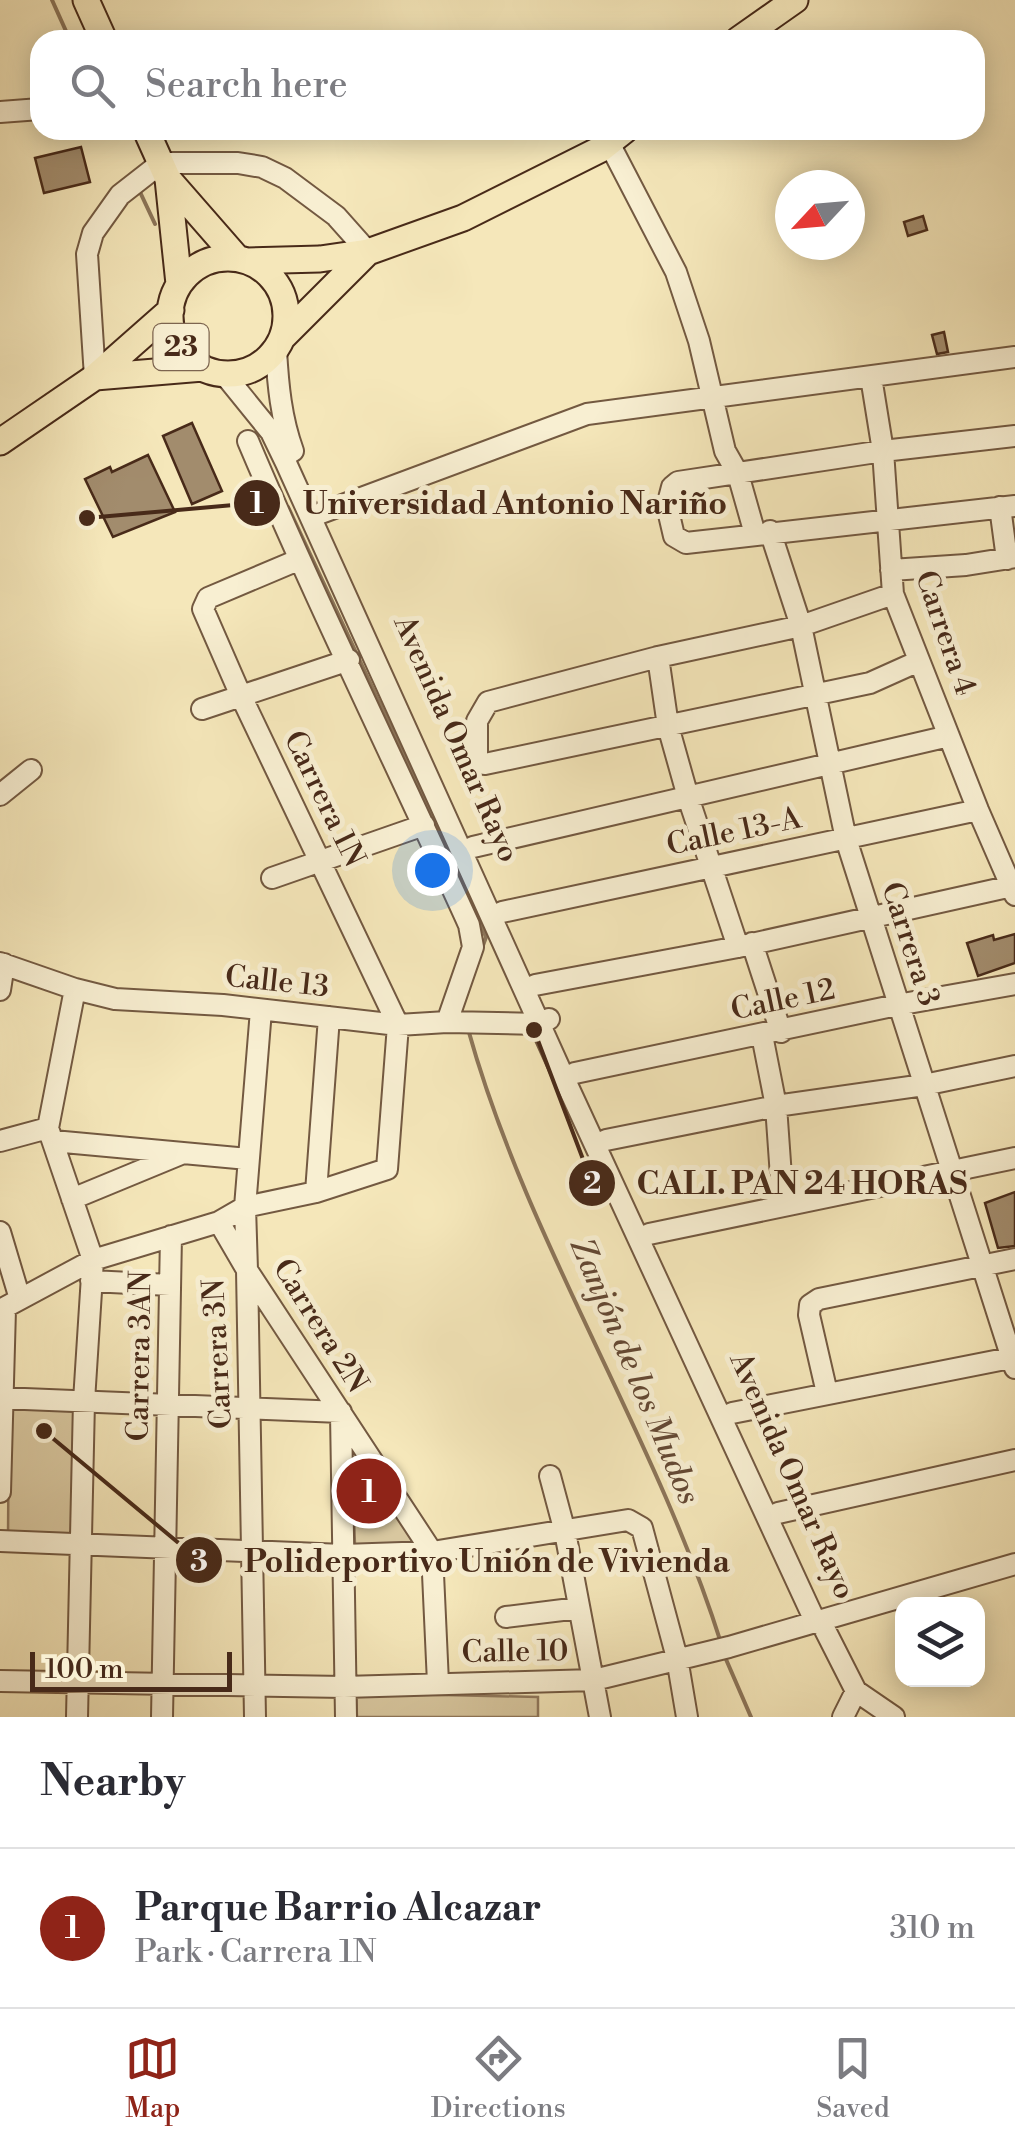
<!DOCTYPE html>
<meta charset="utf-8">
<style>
body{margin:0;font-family:"Libre Bodoni",serif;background:#f7f7f7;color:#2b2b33}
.controls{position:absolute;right:30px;bottom:30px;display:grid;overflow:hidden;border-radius:20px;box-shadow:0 5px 25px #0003}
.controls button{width:90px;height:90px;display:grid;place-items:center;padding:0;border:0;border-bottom:2px solid #e1e1e2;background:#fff;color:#2b2b33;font:50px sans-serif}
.compass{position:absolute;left:775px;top:170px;width:90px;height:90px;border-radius:50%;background:#fff;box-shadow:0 5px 25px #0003;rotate:244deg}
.scale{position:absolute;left:30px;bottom:25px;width:202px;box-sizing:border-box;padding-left:10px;border:5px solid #482a19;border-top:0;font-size:28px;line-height:35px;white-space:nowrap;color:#482a19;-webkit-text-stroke:8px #f8efd2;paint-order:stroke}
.you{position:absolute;left:432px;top:870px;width:35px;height:35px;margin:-25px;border:8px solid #fff;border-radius:50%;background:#1a73e8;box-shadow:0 0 0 15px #1a73e833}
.badge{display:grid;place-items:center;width:65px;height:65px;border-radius:50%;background:#8f2418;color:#fff;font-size:32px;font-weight:700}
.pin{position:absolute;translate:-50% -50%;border:5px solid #fff;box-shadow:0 2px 10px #0006}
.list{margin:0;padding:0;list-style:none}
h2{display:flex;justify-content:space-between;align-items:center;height:130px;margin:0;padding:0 40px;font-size:42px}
h2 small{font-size:32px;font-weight:400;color:#7c7c81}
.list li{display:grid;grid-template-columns:65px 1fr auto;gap:30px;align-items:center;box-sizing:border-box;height:160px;padding:0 40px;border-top:2px solid #e1e1e2}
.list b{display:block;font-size:38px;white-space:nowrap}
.list p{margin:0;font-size:32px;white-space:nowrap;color:#7c7c81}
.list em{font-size:32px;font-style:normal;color:#7c7c81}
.icon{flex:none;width:55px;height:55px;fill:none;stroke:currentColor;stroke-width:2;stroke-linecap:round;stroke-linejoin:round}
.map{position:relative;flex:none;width:1015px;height:1717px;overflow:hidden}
.search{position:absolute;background:#fff;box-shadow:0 5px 25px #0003;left:30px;right:30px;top:30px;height:110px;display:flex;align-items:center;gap:25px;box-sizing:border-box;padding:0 35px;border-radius:30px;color:#7c7c81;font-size:38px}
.sheet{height:290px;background:#fff}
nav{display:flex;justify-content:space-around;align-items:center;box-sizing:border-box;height:140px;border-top:2px solid #e1e1e2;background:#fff;font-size:28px;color:#7c7c81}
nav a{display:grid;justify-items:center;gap:5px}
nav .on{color:#8f2418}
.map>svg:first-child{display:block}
.green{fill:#d8c79f;stroke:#90785c;stroke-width:2.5}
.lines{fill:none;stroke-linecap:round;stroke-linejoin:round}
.stream{stroke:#8c7559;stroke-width:4}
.building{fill:#a28c6d;stroke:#482a19;stroke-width:2.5}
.minor-casing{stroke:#735941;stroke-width:24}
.major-casing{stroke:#482a19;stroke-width:29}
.minor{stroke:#f8efd2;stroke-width:20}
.major{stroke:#f5e7ba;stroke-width:25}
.labels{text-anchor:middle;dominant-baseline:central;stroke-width:10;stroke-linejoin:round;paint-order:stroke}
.shield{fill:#f8efd2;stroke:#7d6550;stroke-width:2.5}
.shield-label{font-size:28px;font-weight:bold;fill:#482a19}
.street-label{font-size:30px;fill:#482a19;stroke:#f8efd2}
.water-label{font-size:32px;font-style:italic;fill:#644934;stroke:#f8efd2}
.leader{fill:none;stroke:#482a19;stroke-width:4}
.callout-dot{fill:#482a19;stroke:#f8efd2;stroke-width:4}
.mark-label{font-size:30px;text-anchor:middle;font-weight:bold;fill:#fff}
.callout-label{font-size:32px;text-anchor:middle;font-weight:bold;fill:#482a19;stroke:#f8efd2;stroke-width:10;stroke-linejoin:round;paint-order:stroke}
</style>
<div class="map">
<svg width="1015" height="1717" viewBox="0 0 1015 1717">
<rect width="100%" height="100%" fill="#f5e7ba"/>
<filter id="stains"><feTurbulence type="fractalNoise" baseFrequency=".002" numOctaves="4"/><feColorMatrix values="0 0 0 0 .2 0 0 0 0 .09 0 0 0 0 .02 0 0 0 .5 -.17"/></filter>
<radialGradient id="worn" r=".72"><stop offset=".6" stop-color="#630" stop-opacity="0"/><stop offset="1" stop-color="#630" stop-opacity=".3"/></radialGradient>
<path class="green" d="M 9,1405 L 80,1407 L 78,1539 L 8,1536 Z
M 351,1436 L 422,1546 L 355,1545 Z
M 356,1693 L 538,1697 L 538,1717 L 357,1717 Z"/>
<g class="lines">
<path class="stream" d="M 52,0 L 70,40
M 140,192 L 155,224
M 288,507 L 464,884 L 486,937 L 482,948
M 468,1029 C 527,1242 655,1433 721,1643
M 725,1657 L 751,1717"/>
</g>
<path class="building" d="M 81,147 L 90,182 L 44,193 L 35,158 Z
M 923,216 L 927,230 L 908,236 L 904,222 Z
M 944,332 L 948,352 L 937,354 L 932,335 Z
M 192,423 L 222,491 L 192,504 L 163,436 Z
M 148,455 L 175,512 L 113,537 L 85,479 L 110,467 L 112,472 Z
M 1015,934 L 1015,963 L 978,976 L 967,943 L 993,935 L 994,940 Z
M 1015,1192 L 1015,1246 L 998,1248 L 985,1203 Z"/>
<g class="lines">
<g class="minor-casing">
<path id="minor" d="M 0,112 L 40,109
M 609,143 L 676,272 L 699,341 L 725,451 L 738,474 L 755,534
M 276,350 C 278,385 281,418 293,451
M 224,374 L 271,432 L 286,463 L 564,1078 L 815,1621 L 823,1626 L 856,1691 L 894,1717
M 95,377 L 87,254 L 93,233 L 120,195 L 161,163 L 238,163 L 262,167 L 285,178 L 336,216 L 368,252
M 871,377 L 883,451 L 893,594 L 978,810 L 1015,895
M 1015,436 L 883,451 L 678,482 L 672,487 L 667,506 L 674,536 L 686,543 L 1015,506
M 248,441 C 317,604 396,764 469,925 L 473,947 L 447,1022
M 1000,507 L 1007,559
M 321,513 L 587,414 L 1015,357
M 770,531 L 801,626 L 846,839 L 1015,1368
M 298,560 L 208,598 L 203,609 L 241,696 L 398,1025 L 387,1169 L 316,1192
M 891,570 L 966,565 L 1015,557
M 893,594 L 801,626 L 658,657 L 488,702 L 477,721 L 477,759 L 485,764 L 870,683 L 919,661
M 658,657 L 668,726 L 688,797 L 738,947
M 202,709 L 349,660
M 0,795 L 31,770
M 473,847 L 949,736
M 272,878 L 424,825
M 502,912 L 978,810
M 752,943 L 781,1032
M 0,963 L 75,989 L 115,999 L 223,1005 L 398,1025 L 447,1022 L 539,1024 L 549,1019
M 535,985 L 738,947 L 1012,886
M 75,989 L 48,1128 L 93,1260 L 84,1401 L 77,1717
M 0,990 L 4,964
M 329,1017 L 316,1192 L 245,1207 L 247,1270 L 432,1552 L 438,1683
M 762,1035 L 776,1106 L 783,1205
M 564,1078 L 575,1073 L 897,1005 L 1015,984
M 606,1140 L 776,1106 L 924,1085 L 1015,1066
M 0,1141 L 48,1128
M 53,1141 L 248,1159
M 72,1199 L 181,1154
M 219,1222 L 247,1270 L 255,1717
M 0,1232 L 20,1299
M 649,1234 L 1015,1158
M 91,1281 L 170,1285
M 0,1310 L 93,1260 L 219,1222 L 245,1207 L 261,1010
M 827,1393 L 809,1315 L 810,1305 L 819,1299 L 1015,1259
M 0,1398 L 341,1412
M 732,1413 L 1015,1357
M 341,1414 L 346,1717
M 550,1476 L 565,1532 L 600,1717
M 0,1492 L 5,1309
M 778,1513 L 1015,1460
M 0,1541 L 343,1555 L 432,1552 L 628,1520 L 642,1528 L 677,1658 L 687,1717
M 506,1617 L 579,1608
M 0,1681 L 344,1687 L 594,1680 L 729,1647 L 1015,1564
M 162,1717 L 171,1236
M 843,1717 L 856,1691"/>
</g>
<g class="major-casing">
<path id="major" d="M 86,0 L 104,40
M 738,40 L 795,0
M 146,130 L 168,179 L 237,258
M 168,179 L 179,284
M170 316a58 58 0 1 1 116 0a58 58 0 1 1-116 0Z
M 248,261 L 320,259 L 368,252 L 463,218 L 601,149 L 625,130
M 283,337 L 368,252
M 95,377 L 203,368
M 0,442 L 95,377 L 171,310"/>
</g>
<use href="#minor" class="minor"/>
<use href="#major" class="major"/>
</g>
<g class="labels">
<rect class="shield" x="153.5" y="324" width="55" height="46" rx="8"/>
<g class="shield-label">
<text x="181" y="347">23</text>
</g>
<g class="street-label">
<text transform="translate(945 633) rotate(71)">Carrera 4</text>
<text transform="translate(456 739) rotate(66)">Avenida Omar Rayo</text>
<text transform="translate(324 799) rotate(64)">Carrera 1N</text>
<text transform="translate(734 832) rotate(-12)">Calle 13-A</text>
<text transform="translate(910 944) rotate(72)">Carrera 3</text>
<text transform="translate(277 982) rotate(6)">Calle 13</text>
<text transform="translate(783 1000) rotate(-12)">Calle 12</text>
<text transform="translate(320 1326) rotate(58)">Carrera 2N</text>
<text transform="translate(218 1354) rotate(-93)">Carrera 3N</text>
<text transform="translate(140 1356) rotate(-89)">Carrera 3AN</text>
<text transform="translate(792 1476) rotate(66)">Avenida Omar Rayo</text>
<text transform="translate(515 1652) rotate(-1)">Calle 10</text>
</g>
<g class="water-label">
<text transform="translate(635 1371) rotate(67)">Zanjón de los Mudos</text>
</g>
</g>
<path class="leader" d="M87 518L257 503M534 1030L592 1183M44 1431L199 1560"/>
<g class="callout-dot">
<circle cx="87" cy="518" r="10"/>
<circle cx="534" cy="1030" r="10"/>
<circle cx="44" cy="1431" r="10"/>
<circle cx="257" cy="503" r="25"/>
<circle cx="592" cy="1183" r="25"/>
<circle cx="199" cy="1560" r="25"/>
</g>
<g class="mark-label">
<text x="257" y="513">1</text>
<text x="592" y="1193">2</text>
<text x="199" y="1571">3</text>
</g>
<g class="callout-label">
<text x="515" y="514">Universidad Antonio Nariño</text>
<text x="802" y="1194">CALI. PAN 24 HORAS</text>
<text x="487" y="1572">Polideportivo Unión de Vivienda</text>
</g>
<rect width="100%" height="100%" filter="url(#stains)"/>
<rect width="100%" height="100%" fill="url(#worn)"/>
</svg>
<div class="controls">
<button><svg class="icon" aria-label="layers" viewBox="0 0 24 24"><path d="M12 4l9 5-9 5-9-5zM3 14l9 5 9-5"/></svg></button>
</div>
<svg class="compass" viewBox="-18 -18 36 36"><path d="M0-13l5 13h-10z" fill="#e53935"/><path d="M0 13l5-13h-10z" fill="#7c7c81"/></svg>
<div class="scale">100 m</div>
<div class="you"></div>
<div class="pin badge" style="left:369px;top:1491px">1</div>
<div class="search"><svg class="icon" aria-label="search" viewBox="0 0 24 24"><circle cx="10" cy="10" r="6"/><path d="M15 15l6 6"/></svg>Search here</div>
</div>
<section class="sheet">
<h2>Nearby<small></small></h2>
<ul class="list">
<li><span class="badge">1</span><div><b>Parque Barrio Alcazar</b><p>Park · Carrera 1N</p></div><em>310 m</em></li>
</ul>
</section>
<nav>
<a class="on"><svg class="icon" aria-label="map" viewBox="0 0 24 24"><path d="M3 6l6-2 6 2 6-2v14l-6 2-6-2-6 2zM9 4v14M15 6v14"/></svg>Map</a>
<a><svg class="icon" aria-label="directions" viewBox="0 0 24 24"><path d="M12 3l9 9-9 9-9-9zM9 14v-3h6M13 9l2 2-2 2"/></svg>Directions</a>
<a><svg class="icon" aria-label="saved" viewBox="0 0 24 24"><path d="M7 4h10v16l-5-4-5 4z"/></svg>Saved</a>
</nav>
